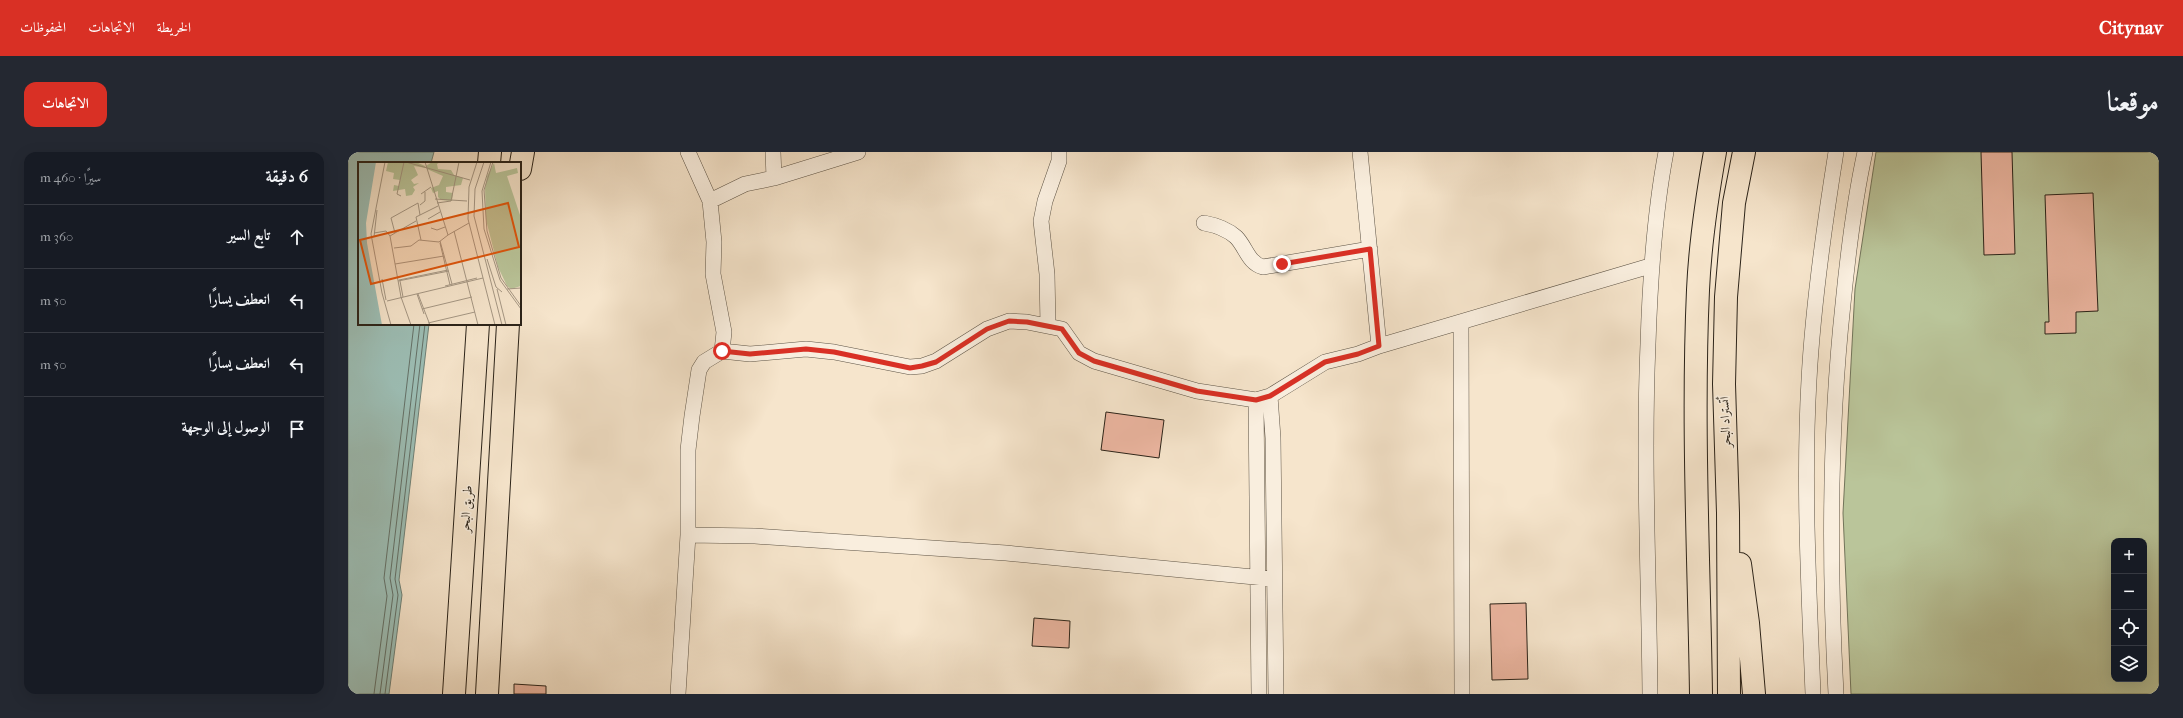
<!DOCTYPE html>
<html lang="ar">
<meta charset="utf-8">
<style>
body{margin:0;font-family:"IM FELL French Canon",Amiri,serif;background:#242831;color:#f1f3f6;direction:rtl}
.controls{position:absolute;right:12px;bottom:12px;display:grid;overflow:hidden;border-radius:8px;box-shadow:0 4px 16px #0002}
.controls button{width:36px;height:36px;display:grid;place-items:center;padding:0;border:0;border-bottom:1px solid #363941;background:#171b24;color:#f1f3f6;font:20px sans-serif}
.stop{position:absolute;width:12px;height:12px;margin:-9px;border:3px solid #d93025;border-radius:50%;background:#fff}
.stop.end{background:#d93025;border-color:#fff;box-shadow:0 1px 4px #0008}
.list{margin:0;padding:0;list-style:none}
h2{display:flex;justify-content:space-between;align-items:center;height:52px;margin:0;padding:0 16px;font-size:17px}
h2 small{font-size:13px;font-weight:400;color:#9ea1a6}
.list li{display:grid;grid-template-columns:26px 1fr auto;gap:12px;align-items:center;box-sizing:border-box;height:64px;padding:0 16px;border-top:1px solid #363941}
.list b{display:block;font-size:15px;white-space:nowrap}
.list em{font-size:13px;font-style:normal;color:#9ea1a6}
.icon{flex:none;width:22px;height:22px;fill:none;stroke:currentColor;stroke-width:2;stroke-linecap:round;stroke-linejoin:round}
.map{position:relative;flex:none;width:1811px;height:542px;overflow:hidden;direction:ltr;border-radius:12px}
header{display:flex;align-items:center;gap:24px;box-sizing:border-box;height:56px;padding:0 20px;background:#d93025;color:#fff}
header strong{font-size:19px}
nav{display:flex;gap:22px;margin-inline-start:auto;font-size:14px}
.intro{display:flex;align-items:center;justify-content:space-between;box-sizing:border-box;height:96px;padding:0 24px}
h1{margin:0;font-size:28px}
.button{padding:10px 18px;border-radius:12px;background:#d93025;color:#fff;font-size:14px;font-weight:700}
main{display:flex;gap:24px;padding:0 24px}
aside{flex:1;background:#171b24;border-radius:12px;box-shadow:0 4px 16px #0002}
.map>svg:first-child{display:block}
.green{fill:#bac59a;stroke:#72745a;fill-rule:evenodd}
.water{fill:#9dbfb6;stroke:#6f8177}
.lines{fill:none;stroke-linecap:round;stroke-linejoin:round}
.shore{stroke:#647168;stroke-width:1}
.building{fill:#ecb6a1;stroke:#2b2319}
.minor-casing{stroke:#5e5446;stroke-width:16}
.highway-casing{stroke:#2b2319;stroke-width:24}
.minor{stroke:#f9eede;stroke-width:15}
.highway{stroke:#f6e5cc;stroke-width:22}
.route{stroke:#d93025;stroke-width:5}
.labels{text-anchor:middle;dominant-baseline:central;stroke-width:3;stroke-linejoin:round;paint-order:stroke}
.street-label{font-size:13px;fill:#2b2319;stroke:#f9eede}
.inset-road{fill:none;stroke:#a59784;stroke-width:1}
.view{fill:#df560d;fill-opacity:0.15;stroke:#df560d;stroke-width:2}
.inset-edge{fill:none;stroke:#2b2319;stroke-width:2}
</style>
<header>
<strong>Citynav</strong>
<nav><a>الخريطة</a><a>الاتجاهات</a><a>المحفوظات</a></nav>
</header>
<div class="intro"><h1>موقعنا</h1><a class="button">الاتجاهات</a></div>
<main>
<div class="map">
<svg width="1811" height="542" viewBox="0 0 1811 542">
<rect width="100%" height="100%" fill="#f6e5cc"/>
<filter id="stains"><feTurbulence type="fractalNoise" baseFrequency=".005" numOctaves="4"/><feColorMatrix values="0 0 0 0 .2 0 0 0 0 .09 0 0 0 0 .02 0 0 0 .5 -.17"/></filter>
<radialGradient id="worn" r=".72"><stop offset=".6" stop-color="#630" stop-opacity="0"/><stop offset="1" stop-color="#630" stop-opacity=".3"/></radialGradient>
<path class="green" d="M 1528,0 L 1811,0 L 1811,542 L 1503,542 L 1495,361 L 1507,137 ZM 1766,389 L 1796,389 L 1796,527 L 1766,527 Z"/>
<path class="water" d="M 0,0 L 86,0 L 83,11 L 11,11 L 11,172 L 81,172 L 51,428 L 54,443 L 41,542 L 0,542 Z"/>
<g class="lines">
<path class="shore" d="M 26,542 L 39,444 L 36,426 L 66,172
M 32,542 L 45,443 L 42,426 L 72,172
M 37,542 L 50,443 L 47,427 L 77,172"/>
</g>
<path class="building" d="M 1633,0 L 1664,0 L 1667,102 L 1636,103 Z
M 1745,41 L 1750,159 L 1728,160 L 1728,181 L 1697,182 L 1697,170 L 1701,170 L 1697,43 Z
M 758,260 L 816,268 L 811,306 L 753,298 Z
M 1178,451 L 1180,527 L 1144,528 L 1142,452 Z
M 686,466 L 722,469 L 721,496 L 684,494 Z
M 166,532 L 198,534 L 198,542 L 166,542 Z"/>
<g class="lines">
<g class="minor-casing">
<path id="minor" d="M 1012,0 L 1031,194 L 1302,114
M 426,26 L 510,0
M 362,49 L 397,32 L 426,26 L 425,0
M 856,71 C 867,73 879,77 888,85 C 898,95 900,111 915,115 L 1022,97
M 1113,171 L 1114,542
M 700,173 L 699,122 L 693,69 L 697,49 L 711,9 L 711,0
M 374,199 L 402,202 L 458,197 L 486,200 L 562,215 L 574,214 L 588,209 L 639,177 L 661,169 L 679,170 L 714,177 L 731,201 L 746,209 L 849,239 L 908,248 L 922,244 L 977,210 L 1010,202 L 1031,194
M 922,244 L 925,286 L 928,542
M 908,248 L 911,542
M 340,383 L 407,384 L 658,401 L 926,427
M 330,542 L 340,383 L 340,298 L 344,264 L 351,218 L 356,210 L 374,199 L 376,180 L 365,122 L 366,90 L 362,49 L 340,0
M 1302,542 C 1301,425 1295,309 1300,192 C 1302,128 1306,63 1318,0
M 1465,542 C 1461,437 1455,333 1461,228 C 1465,152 1476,75 1488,0
M 1488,542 C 1481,412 1481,282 1495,152 C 1500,101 1506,50 1517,0"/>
</g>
<g class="highway-casing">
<path id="highway" d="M 141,11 L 142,0
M 172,17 L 175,0
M 1392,412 L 1400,471 L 1406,542
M 106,542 L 130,172
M 139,542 L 160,172
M 1353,542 C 1351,408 1344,272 1350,138 C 1352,92 1359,45 1367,0
M 1381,542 L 1380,361 L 1376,232 L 1378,145 L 1386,51 L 1396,0"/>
</g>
<use href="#minor" class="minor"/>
<use href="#highway" class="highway"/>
</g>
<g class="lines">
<path class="route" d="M 374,199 L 402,202 L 458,197 L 486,200 L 562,216 L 574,214 L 588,210 L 639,177 L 661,169 L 679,170 L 714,177 L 731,201 L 746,209 L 849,239 L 908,248 L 922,244 L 977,210 L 1010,202 L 1031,194 L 1022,97 L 934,112"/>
</g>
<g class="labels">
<g class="street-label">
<text transform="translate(1377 270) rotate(-92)">أتستراد البحر</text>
<text transform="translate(118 357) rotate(-86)">طريق البحر</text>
</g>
</g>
<g transform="translate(10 10)">
<rect width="163" height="163" fill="#f6e5cc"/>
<path d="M 30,0 L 58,0 L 67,4 L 68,6 L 56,4 L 60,13 L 53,18 L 56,22 L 61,21 L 55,25 L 57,28 L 54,33 L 48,34 L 47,27 L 35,29 L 36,23 L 41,24 L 42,18 L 35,17 L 36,11 L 28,9 ZM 74,0 L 82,0 L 79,2 L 80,7 L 93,8 L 96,13 L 105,16 L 103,23 L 88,25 L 88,30 L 95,31 L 94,39 L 83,38 L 80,35 L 80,29 L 75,31 L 73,26 L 81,23 L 85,14 L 69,7 L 68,4 ZM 136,1 L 138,11 L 159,6 L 160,11 L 149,14 L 163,56 L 163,124 L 153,127 L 149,124 L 140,105 L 128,58 L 127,26 L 129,14 Z" fill="#bac59a"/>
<path d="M 0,0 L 18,0 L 8,61 L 9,81 L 24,163 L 0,163 Z" fill="#9dbfb6"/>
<path class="inset-road" d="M 27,0 L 13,72 L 24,131 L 33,163M 48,0 L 112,18M 67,0 L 90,73 L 111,61M 119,0 L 111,25 L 110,57 L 137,163M 126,0 L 117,27 L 116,54 L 144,163M 133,0 L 124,29 L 126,67 L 142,118 L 163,147M 135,0 L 126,28 L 129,69 L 143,116 L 163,144M 63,32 L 73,25M 43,34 L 39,32 L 46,0M 77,37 L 109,39M 93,39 L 101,0M 79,41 L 93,39M 62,43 L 67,39 L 67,30M 70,57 L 82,50M 73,66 L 79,68 L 87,65M 96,69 L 120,163M 16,71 L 28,69 L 32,74 L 43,135 L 53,163M 37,71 L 58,59M 32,74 L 37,71 L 33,56 L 60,41 L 62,53M 16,75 L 19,48M 63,78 L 58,55 L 80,44M 82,79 L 94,122M 82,81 L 92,123M 36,86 L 53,84 L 61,78 L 81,80 L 90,73M 129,97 L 138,125 L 144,130M 37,102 L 86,94M 24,117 L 28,138M 41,118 L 90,108M 40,119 L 91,109M 42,119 L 45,135M 87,124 L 119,116M 139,127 L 148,163M 149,127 L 163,126M 59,132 L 66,152M 60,132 L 72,163M 29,139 L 125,116M 64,147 L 114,135M 70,161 L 117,150"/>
<path class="view" d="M 150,41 L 161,85 L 13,122 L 2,78 Z"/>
<rect width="163" height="163" class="inset-edge"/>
</g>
<rect width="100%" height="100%" filter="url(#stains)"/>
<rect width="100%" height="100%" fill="url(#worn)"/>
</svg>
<div class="controls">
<button>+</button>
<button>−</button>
<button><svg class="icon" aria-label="locate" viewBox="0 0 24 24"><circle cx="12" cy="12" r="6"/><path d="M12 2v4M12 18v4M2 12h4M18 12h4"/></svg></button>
<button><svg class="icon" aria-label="layers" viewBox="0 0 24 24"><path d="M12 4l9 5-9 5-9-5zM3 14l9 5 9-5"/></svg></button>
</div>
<div class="stop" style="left:374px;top:199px"></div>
<div class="stop end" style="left:934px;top:112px"></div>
</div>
<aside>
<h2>6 دقيقة<small>سيرًا · 460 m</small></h2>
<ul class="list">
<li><svg class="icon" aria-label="ahead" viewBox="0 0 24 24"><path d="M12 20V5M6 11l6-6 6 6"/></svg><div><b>تابع السير</b></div><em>360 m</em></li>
<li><svg class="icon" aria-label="left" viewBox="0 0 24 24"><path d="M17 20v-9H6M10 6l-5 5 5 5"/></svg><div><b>انعطف يسارًا</b></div><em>50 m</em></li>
<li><svg class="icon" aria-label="left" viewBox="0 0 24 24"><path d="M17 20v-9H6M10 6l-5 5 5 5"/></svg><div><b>انعطف يسارًا</b></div><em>50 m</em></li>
<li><svg class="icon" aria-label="arrive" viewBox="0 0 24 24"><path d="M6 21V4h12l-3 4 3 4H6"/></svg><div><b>الوصول إلى الوجهة</b></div></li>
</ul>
</aside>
</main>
